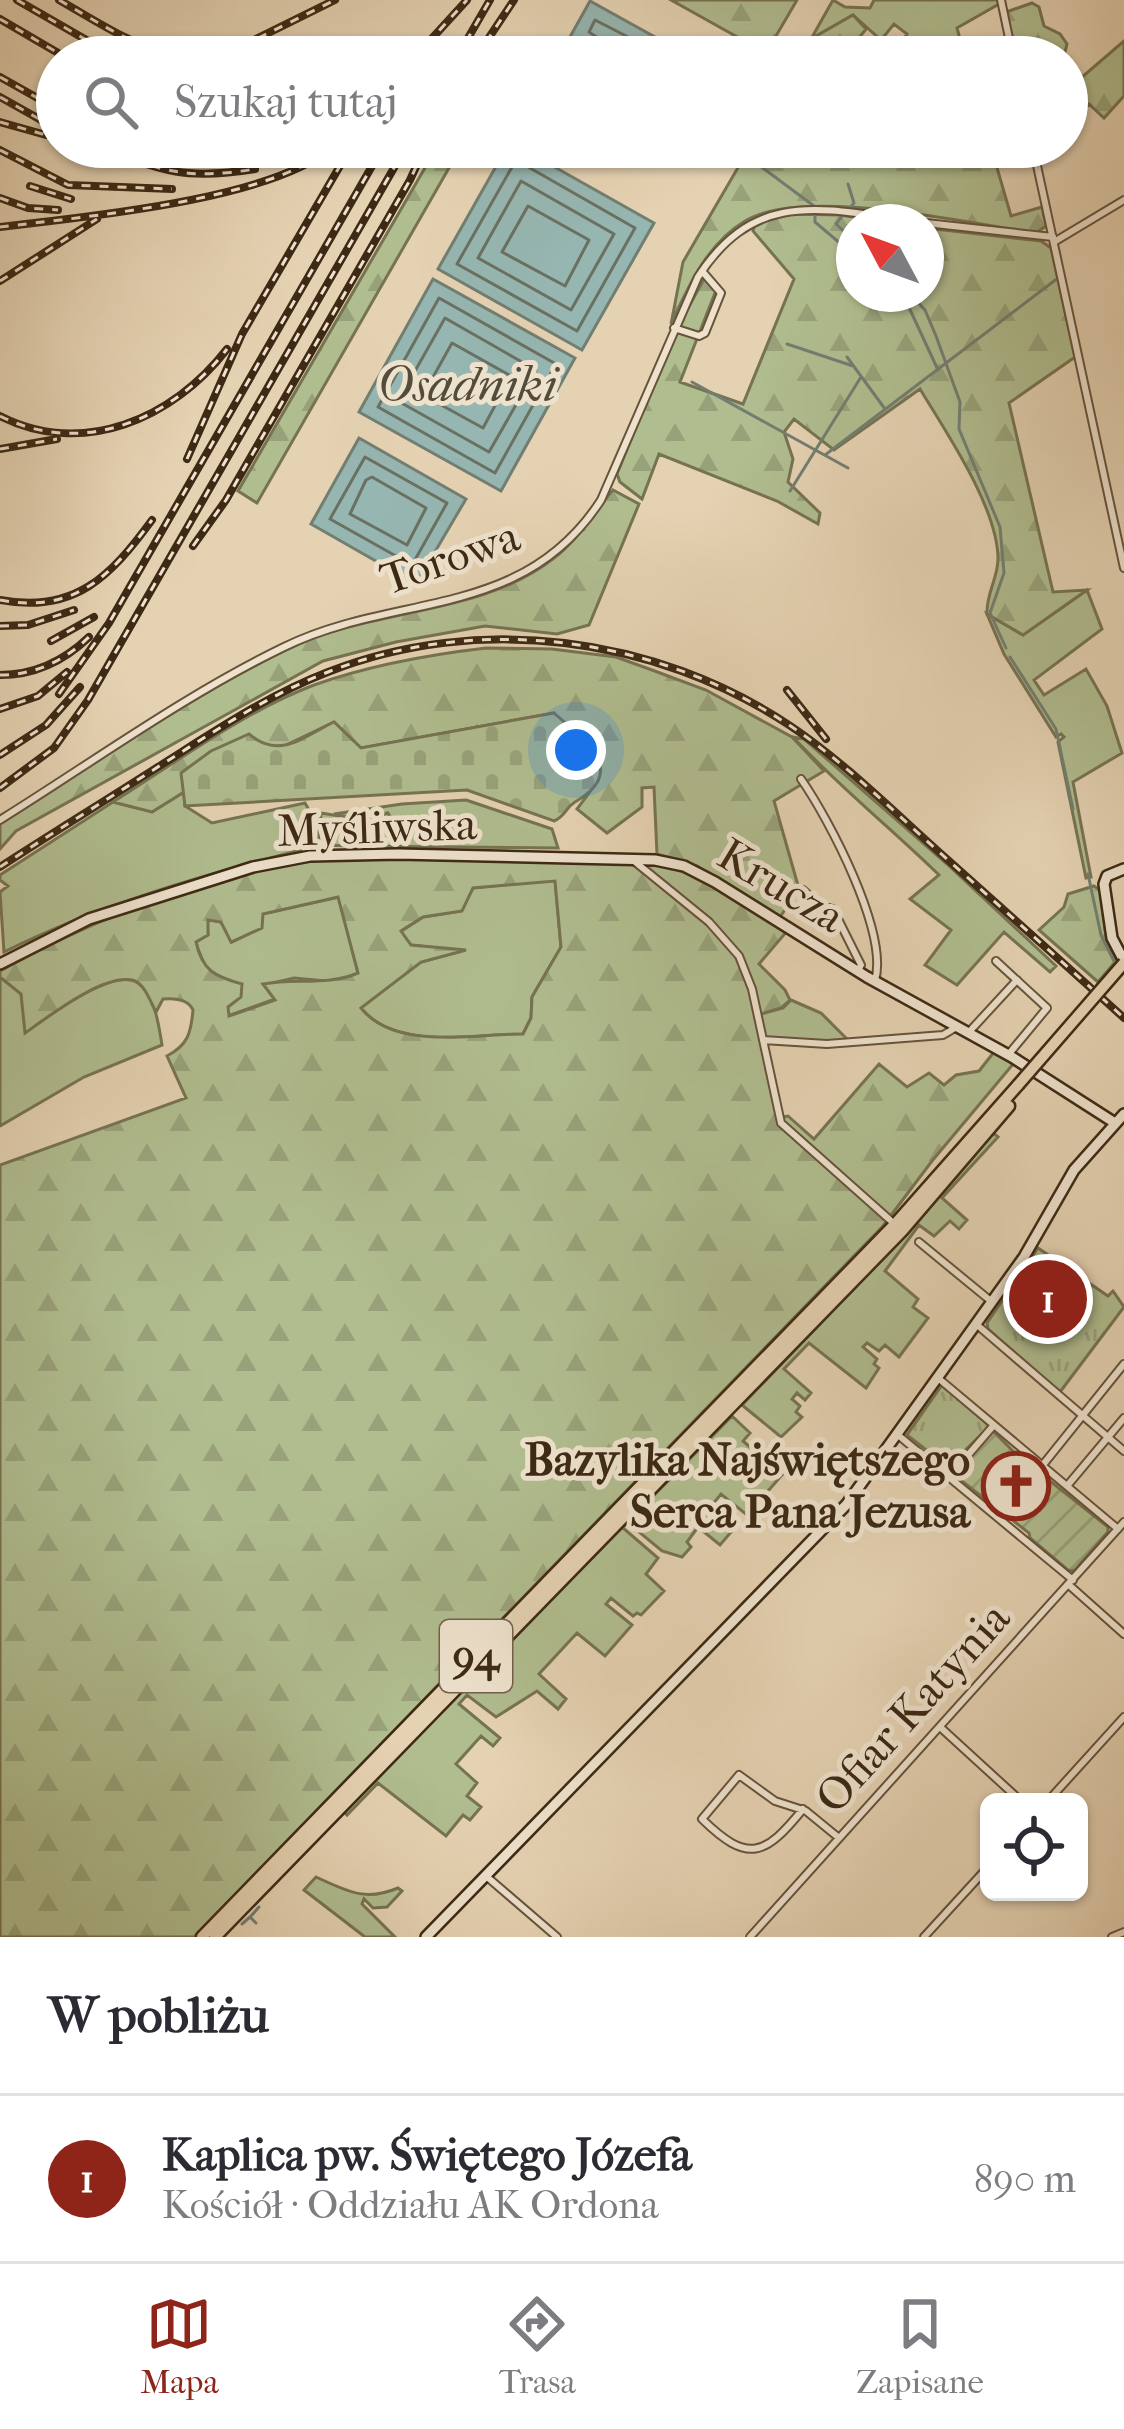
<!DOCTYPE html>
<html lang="pl">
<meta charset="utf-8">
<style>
body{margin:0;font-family:"IM FELL French Canon",serif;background:#f7f7f7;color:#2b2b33}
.controls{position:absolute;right:36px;bottom:36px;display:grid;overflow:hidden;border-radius:18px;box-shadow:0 3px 9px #0004}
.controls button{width:108px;height:108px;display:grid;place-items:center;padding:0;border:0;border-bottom:3px solid #e1e1e2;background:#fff;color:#2b2b33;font:60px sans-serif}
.compass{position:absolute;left:836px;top:204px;width:108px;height:108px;border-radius:50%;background:#fff;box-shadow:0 3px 9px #0004;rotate:311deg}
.you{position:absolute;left:576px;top:750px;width:42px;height:42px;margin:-30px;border:9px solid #fff;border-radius:50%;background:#1a73e8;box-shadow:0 0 0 18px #1a73e833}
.badge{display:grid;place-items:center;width:78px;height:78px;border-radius:50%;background:#8f2418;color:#fff;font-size:39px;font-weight:700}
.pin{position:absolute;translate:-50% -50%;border:6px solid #fff;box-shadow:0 3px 12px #0006}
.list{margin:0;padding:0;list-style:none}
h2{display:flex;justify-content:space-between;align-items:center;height:156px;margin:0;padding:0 48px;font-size:51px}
h2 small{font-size:39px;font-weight:400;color:#7c7c81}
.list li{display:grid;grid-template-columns:78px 1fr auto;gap:36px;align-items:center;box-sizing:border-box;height:168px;padding:0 48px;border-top:3px solid #e1e1e2}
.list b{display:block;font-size:45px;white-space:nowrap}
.list p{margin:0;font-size:39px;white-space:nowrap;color:#7c7c81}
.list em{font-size:39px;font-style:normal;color:#7c7c81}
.icon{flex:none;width:66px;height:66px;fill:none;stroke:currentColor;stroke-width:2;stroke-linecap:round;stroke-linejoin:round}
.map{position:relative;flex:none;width:1124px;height:1937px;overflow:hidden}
.search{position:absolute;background:#fff;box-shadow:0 3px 9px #0004;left:36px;right:36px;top:36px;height:132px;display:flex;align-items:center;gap:30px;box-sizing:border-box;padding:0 42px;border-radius:66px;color:#7c7c81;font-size:45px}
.sheet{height:324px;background:#fff}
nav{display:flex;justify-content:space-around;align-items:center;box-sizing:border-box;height:168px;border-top:3px solid #e1e1e2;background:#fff;font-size:33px;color:#7c7c81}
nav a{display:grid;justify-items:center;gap:6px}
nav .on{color:#8f2418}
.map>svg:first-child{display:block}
.grass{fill:#b0bd8f;stroke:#767352;stroke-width:3}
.forest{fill:url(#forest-firs);stroke:#767352;stroke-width:3;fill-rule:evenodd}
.cemetery{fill:url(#cemetery-stones);stroke:#767352;stroke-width:3}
.park{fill:url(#park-tufts);stroke:#767352;stroke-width:3}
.garden{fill:url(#garden-furrows);stroke:#767352;stroke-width:3}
.water{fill:#96b6b1;stroke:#727e72;stroke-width:3}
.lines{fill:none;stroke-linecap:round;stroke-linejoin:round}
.shore{stroke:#6a7062;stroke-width:3}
.stream{stroke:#727e72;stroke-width:3}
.street-casing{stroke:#67533c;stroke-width:10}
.secondary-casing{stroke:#3d2914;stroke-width:14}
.primary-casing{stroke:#3d2914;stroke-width:15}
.street{stroke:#eee2cd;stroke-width:6}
.secondary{stroke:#eee2cd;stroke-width:9}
.primary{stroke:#e5d2b2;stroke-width:10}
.rail-casing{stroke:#3d2914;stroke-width:8}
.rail{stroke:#eee2cd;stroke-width:3;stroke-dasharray:9;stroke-linecap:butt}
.primary-bridge-casing{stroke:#3d2914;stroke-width:15;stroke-linecap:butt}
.primary-bridge{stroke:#e5d2b2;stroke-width:10}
.labels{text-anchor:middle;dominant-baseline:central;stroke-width:10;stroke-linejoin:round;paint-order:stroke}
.shield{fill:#eee2cd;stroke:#72604c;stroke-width:3}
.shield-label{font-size:42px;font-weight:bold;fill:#3d2914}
.street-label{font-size:45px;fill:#3d2914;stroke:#eee2cd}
.poi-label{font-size:45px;font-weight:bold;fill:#3d2914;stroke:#eee2cd;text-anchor:end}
.water-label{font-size:48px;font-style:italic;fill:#534c3b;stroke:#eee2cd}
</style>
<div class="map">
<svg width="1124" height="1937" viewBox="0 0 1124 1937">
<defs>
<pattern id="forest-firs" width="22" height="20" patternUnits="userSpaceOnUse" patternTransform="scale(3)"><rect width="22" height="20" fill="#b0bd8f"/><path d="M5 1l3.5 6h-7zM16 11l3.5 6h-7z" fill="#98a27a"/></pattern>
<pattern id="cemetery-stones" width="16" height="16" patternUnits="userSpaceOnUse" patternTransform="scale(3)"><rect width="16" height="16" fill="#b0bd8f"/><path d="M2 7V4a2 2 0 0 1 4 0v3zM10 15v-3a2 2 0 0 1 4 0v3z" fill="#98a27a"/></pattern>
<pattern id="park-tufts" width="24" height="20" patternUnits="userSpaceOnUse" patternTransform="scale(3)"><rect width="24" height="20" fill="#b0bd8f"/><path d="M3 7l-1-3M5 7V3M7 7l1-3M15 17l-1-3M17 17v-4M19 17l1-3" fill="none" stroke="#98a27a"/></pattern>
<pattern id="garden-furrows" width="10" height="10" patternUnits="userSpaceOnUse" patternTransform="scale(3)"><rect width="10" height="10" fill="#b0bd8f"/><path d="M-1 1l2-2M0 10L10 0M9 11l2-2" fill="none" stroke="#98a27a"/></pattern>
</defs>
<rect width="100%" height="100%" fill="#e5d2b2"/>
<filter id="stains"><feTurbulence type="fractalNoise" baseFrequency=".00167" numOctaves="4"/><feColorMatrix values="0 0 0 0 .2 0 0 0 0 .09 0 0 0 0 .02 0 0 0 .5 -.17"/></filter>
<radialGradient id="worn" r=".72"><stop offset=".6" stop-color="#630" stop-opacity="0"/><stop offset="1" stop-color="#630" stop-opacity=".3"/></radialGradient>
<path class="grass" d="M 833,0 L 845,7 L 870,8 L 874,0 L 998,0 L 999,4 L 957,28 L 965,57 L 905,57 L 896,50 L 907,34 L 894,24 L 881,40 L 853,15 L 811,39 Z
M 1087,590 L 1102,629 L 1034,680 L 1044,695 L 1086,669 L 1107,706 L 1122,753 L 1073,782 L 1091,877 L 1086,878 L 1058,742 L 1064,737 L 1061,734 L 1056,737 L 1004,654 L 987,614 L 1023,635 Z
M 793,737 L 804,739 L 947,864 L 1056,966 L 1050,972 L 1004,932 L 957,985 L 925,965 L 951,930 L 910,899 L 939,875 C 891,828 838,786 793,737 Z
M 184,792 L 185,806 L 212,823 L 305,803 L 309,810 L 304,849 C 201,876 100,904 4,952 L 0,892 L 8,886 L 0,880 L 0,875 L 113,802 L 152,812 Z
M 466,800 L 552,829 L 558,848 L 352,846 L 356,839 L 390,817 L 387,813 L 364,820 L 334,814 L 402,804 Z
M 555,880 L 561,947 L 532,997 L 531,1018 L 523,1034 C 473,1034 394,1051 360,1007 L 421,962 L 462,951 L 411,945 L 400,932 L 423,917 L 461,911 L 472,888 Z
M 339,897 L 358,973 L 337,982 L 294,978 L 264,985 L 275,999 L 228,1016 C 224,988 202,969 196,942 L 208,935 L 207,919 L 221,922 L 232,942 L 261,928 L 262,914 Z
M 0,977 L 21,993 L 26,1032 C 46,1018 114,966 138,983 C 155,994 159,1027 162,1045 L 84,1077 L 0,1126 Z
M 791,1000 L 821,1013 L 850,1042 L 764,1039 L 757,1015 L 783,1008 Z
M 992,1132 L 998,1137 L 942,1198 L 967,1220 L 959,1229 L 950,1221 L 934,1236 L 919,1225 L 885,1271 L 918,1299 L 913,1307 L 928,1318 L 899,1357 L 885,1345 L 879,1351 L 867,1343 L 863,1347 L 877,1359 L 874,1364 L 879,1368 L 866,1388 L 809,1343 L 784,1369 L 811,1393 L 805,1400 L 797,1393 L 792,1399 L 800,1406 L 796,1412 L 802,1417 L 781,1437 L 742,1405 L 914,1226 Z
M 732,1416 L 750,1433 L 743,1441 L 782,1475 L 747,1515 L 721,1494 L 707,1511 L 732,1531 L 720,1545 L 698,1527 L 687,1542 L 691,1547 L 682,1557 L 662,1551 L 627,1522 L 623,1528 L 658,1558 L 646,1574 L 664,1591 L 641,1615 L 637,1613 L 633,1616 L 611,1598 L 606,1604 L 632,1625 L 605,1656 L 577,1633 L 539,1674 L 566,1699 L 558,1709 L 537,1691 L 496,1717 L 467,1695 L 459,1704 L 500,1738 L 493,1746 L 481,1736 L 456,1764 L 477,1783 L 467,1796 L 481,1807 L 470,1820 L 463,1815 L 446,1836 L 378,1783 L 347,1815 L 343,1811 Z
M 316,1877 C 347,1891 365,1902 398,1888 L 402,1891 L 387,1907 L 373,1908 L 364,1899 L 362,1904 L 395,1937 L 365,1937 L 304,1890 Z"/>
<path class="forest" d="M 671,0 L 797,0 L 766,53 Z
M 1032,3 L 1039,7 L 1044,26 L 1060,34 L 1067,44 L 1064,56 L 1016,57 L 1006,12 Z
M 853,15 L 866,29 L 844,57 L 801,57 L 811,39 Z
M 1124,41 L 1124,96 L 1104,118 L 1089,104 L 1067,126 L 1067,90 Z
M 437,147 L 461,147 L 257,503 L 238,491 Z
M 750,147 L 991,147 L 1011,216 L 1042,207 L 1046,226 L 1036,233 C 966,223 804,186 745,221 C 707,244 689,285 671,324 L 683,262 Z
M 791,214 L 840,215 L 888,222 L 854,222 L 854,294 L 926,294 L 926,228 L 1041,241 L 1051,248 L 1075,357 L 1009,403 L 1053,592 L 1087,590 L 1023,635 L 987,614 C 986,594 998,578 998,559 C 998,508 946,432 920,389 L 834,450 L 794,419 L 784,432 L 793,459 L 788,482 L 820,513 L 818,524 L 777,501 L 659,454 L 642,499 L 620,482 L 617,474 L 674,334 L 705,277 L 717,288 L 680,382 L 743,404 L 794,279 L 753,231 L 755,224 Z
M 613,490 L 639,504 L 589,625 L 557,634 L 485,626 L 396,642 L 323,661 L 16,831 L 0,849 L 0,823 C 94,765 197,691 297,645 C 377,608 482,615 554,558 C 579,539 593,513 613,490 Z
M 486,648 L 552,649 L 616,657 L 652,670 L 706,690 L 792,737 L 824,771 L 774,801 L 799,889 L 780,917 L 697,866 L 657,854 L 654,787 L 642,788 L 642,807 L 607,833 L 577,809 L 598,781 L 554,713 L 361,748 L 334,722 L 282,747 L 263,746 L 182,773 L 184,792 L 152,812 L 113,802 C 177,762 243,712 314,685 C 370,665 426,655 486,648 Z
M 321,813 L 364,820 L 388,813 L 391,818 L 356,839 L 352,846 L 318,845 Z
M 353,857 L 645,862 L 696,875 L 788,930 L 759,964 L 785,990 L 790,1000 L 781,1008 L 757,1015 L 777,1118 L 788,1116 L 814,1139 L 879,1064 L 907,1087 L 929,1073 L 944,1085 L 956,1075 L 979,1071 L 994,1052 L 1014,1063 L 932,1161 L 883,1226 L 194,1937 L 0,1937 L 0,1165 L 186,1098 L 167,1056 C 188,1045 191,1033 193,1010 C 188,999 174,998 163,999 L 156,1012 C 151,1003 145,985 135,981 C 106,971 48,1017 25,1033 L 21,994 L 0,977 L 0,971 C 107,912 230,865 353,857 ZM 555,881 L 561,947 L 532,997 L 531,1018 L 523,1034 C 473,1034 395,1051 361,1008 L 421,962 L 466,950 L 411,945 L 401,931 L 423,917 L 462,911 L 473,888 ZM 338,897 L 358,973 C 328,986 296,978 263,984 L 275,1000 L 229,1016 L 228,1007 L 241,997 L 242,984 C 216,977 202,971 196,942 L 208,935 L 208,920 L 221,922 L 231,942 L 262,928 L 263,914 Z
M 1094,886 L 1100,890 L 1106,937 L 1116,961 L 1098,982 L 1039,930 L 1064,907 L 1068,894 Z"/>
<path class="cemetery" d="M 554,713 C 584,740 630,770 575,802 C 565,808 566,816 554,821 L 467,790 L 185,806 L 181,773 L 211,751 L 249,734 C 279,760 303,737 334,722 L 361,748 Z"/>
<path class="park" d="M 1038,1248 L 1108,1296 L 1113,1291 L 1124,1307 L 1060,1392 L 988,1329 L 987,1323 Z
M 942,1385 L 990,1426 L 954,1461 L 952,1470 L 907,1435 Z"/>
<path class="garden" d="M 993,1431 L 1016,1454 L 1108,1527 L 1108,1532 L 1075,1570 L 1069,1571 L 1030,1538 L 1029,1533 L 954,1475 Z"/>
<path class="water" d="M 590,1 L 691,57 L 607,57 L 570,37 Z
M 507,147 L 519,147 L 654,223 L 582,350 L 438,269 Z
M 433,279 L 575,358 L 501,491 L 359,412 Z
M 359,438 L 466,499 L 416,584 L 311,524 Z"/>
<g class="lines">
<path class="shore" d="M 610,57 L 607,44 L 589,32 L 595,20 L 667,57
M 516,160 L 635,228 L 577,331 L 457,264 Z
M 521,181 L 614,234 L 571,310 L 478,258 Z
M 528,206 L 589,240 L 565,286 L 502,252 Z
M 439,298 L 556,364 L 495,473 L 378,407 Z
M 445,318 L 536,370 L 489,452 L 398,401 Z
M 452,343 L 511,376 L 483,428 L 423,395 Z
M 365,457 L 447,503 L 412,565 L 330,519 Z
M 372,477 L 426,508 L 407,545 L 350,514 L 366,480 Z"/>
<path class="stream" d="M 748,157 L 814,206
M 848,184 L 854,203 L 849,209
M 815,215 L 815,222 L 854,255
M 842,216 L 836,224 L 854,241
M 898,294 L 906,301 L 938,370
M 910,294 L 925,310 L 936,336 L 960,402 L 959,429 L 1000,527 L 1004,573 L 990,613 L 1006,648
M 787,344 L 853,366
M 847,357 L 885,409
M 692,382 L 848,468
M 825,455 L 1058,278
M 790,491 L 861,377
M 1010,657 L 1056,729 L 1073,809
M 1088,874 L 1101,935 L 1115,963
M 251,1916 L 259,1907
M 242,1924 L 250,1917 L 256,1923"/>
<g class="street-casing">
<path id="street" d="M 1001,0 L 1013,57
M 1033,147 L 1124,568
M 926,223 L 1053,237
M 1054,242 L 1124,200
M 674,328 L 699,336 L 705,333 L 721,293 L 702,271
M 801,779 C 829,819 889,933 875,981
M 0,820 C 93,762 185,695 284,647 C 396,592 523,621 601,500 L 698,277 C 757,186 826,210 919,222
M 634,861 L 709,922 L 739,956 L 752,989 L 781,1123 L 890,1220
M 803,890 L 821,906 L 833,909 L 861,965 L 858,971
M 996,961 L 1047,1008 L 1008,1055
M 969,1032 L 1017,980
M 763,1040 L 827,1044 L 943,1035 L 955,1028
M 919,1242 L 992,1302
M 976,1324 L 1124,1451
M 938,1378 L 1118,1529
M 898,1435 L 1073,1580
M 1042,1466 L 1124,1364
M 949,1477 L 994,1425
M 1067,1486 L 1124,1418
M 1069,1585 L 1124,1634
M 940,1727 L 1022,1802
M 1047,1802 L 1124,1717
M 803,1809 C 765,1856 748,1864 702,1819 L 739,1775 L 775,1801 L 806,1811 L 839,1838
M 486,1876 L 557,1937
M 750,1937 L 1124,1522
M 924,1937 L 989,1866
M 1112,1937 L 1124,1932"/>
</g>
<g class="secondary-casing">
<path id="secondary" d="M 1124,869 L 1107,876 L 1104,884 L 1112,938 L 1124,961
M 0,964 L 89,919 L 253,867 L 310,856 L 398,854 L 655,860 L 684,866 L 715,882 L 867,977 L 1012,1057 L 1115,1123
M 426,1937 L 846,1505 L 1024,1257 L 1074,1170 L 1124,1114"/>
</g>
<g class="primary-casing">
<path id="primary" d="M 202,1937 L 895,1224 L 1018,1085
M 215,1937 L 902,1231 L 1009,1106"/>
</g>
<use href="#street" class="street"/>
<use href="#secondary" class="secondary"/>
<use href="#primary" class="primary"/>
<g class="rail-casing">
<path id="rail" d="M 17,0 L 116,57
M 59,0 C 131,41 170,74 254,41
M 0,19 L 65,57
M 242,46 L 335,0
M 415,57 L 467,0
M 457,57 L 490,0
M 476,57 L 514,0
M 0,77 L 57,109
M 0,97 L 57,129
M 0,122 L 46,135
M 101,147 C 163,172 187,180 255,169
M 0,150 L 68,185 L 172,189
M 30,186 L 71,199
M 0,198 L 28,208 L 58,210
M 0,227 C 83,217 272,200 332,147
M 0,281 L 97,219
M 0,416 C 83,458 173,419 227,349
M 0,449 L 57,439
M 187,459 L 242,334 L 351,147
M 193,546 L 226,500 L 410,180 L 425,147
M 0,600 C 75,614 111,576 152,520
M 0,626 L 28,625 L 74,610
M 51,641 L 94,617
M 0,675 C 35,675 64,661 89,637
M 787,690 L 826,739
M 59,694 L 109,623 L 383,147
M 0,709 L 38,696 L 67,672
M 0,755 L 46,725 L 80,687
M 0,788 L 54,748 L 88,700 L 406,147
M 0,867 C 54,832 108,799 161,765 C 215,731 268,695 328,672 C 478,613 655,636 789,725 C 846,763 896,814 948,860 C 1007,913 1066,965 1124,1018"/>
</g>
<use href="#rail" class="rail"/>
<g class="primary-bridge-casing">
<path id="primary-bridge" d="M 1018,1085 L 1124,963"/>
</g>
<use href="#primary-bridge" class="primary-bridge"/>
</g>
<defs>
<g id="church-ring" transform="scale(3.45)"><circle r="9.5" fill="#eee2cd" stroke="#8f2418" stroke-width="1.5"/><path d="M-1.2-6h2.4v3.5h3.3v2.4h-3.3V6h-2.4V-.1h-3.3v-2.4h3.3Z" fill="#8f2418"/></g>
</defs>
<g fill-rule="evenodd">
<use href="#church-ring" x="1016" y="1486"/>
</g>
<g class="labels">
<rect class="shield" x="440" y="1620" width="72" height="72" rx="9"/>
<g class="shield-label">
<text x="476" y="1656">94</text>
</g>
<g class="street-label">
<text transform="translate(450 558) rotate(-19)">Torowa</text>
<text transform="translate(377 828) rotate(-2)">Myśliwska</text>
<text transform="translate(781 886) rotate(31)">Krucza</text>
<text transform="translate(913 1708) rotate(-48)">Ofiar Katynia</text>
</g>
<g class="poi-label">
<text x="970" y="1460">Bazylika Najświętszego<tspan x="970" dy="52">Serca Pana Jezusa</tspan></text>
</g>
<g class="water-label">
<text x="467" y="385">Osadniki</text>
</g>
</g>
<rect width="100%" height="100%" filter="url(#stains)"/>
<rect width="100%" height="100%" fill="url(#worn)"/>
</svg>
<div class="controls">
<button><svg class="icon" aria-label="locate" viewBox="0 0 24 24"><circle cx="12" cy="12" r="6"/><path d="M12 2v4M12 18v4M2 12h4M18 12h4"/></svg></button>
</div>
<svg class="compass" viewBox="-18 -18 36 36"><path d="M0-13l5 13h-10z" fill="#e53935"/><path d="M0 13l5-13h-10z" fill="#7c7c81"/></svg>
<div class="you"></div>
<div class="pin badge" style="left:1048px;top:1299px">1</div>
<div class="search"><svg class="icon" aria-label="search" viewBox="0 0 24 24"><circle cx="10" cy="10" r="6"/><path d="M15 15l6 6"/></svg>Szukaj tutaj</div>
</div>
<section class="sheet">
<h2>W pobliżu<small></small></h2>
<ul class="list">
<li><span class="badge">1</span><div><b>Kaplica pw. Świętego Józefa</b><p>Kościół · Oddziału AK Ordona</p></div><em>890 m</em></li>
</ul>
</section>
<nav>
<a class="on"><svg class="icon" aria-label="map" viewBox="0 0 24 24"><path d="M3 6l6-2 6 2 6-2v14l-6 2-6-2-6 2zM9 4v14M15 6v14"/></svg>Mapa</a>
<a><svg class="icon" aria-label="directions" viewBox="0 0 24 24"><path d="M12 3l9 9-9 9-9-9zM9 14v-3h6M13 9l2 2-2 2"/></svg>Trasa</a>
<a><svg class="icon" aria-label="saved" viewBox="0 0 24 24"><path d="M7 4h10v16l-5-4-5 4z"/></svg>Zapisane</a>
</nav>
